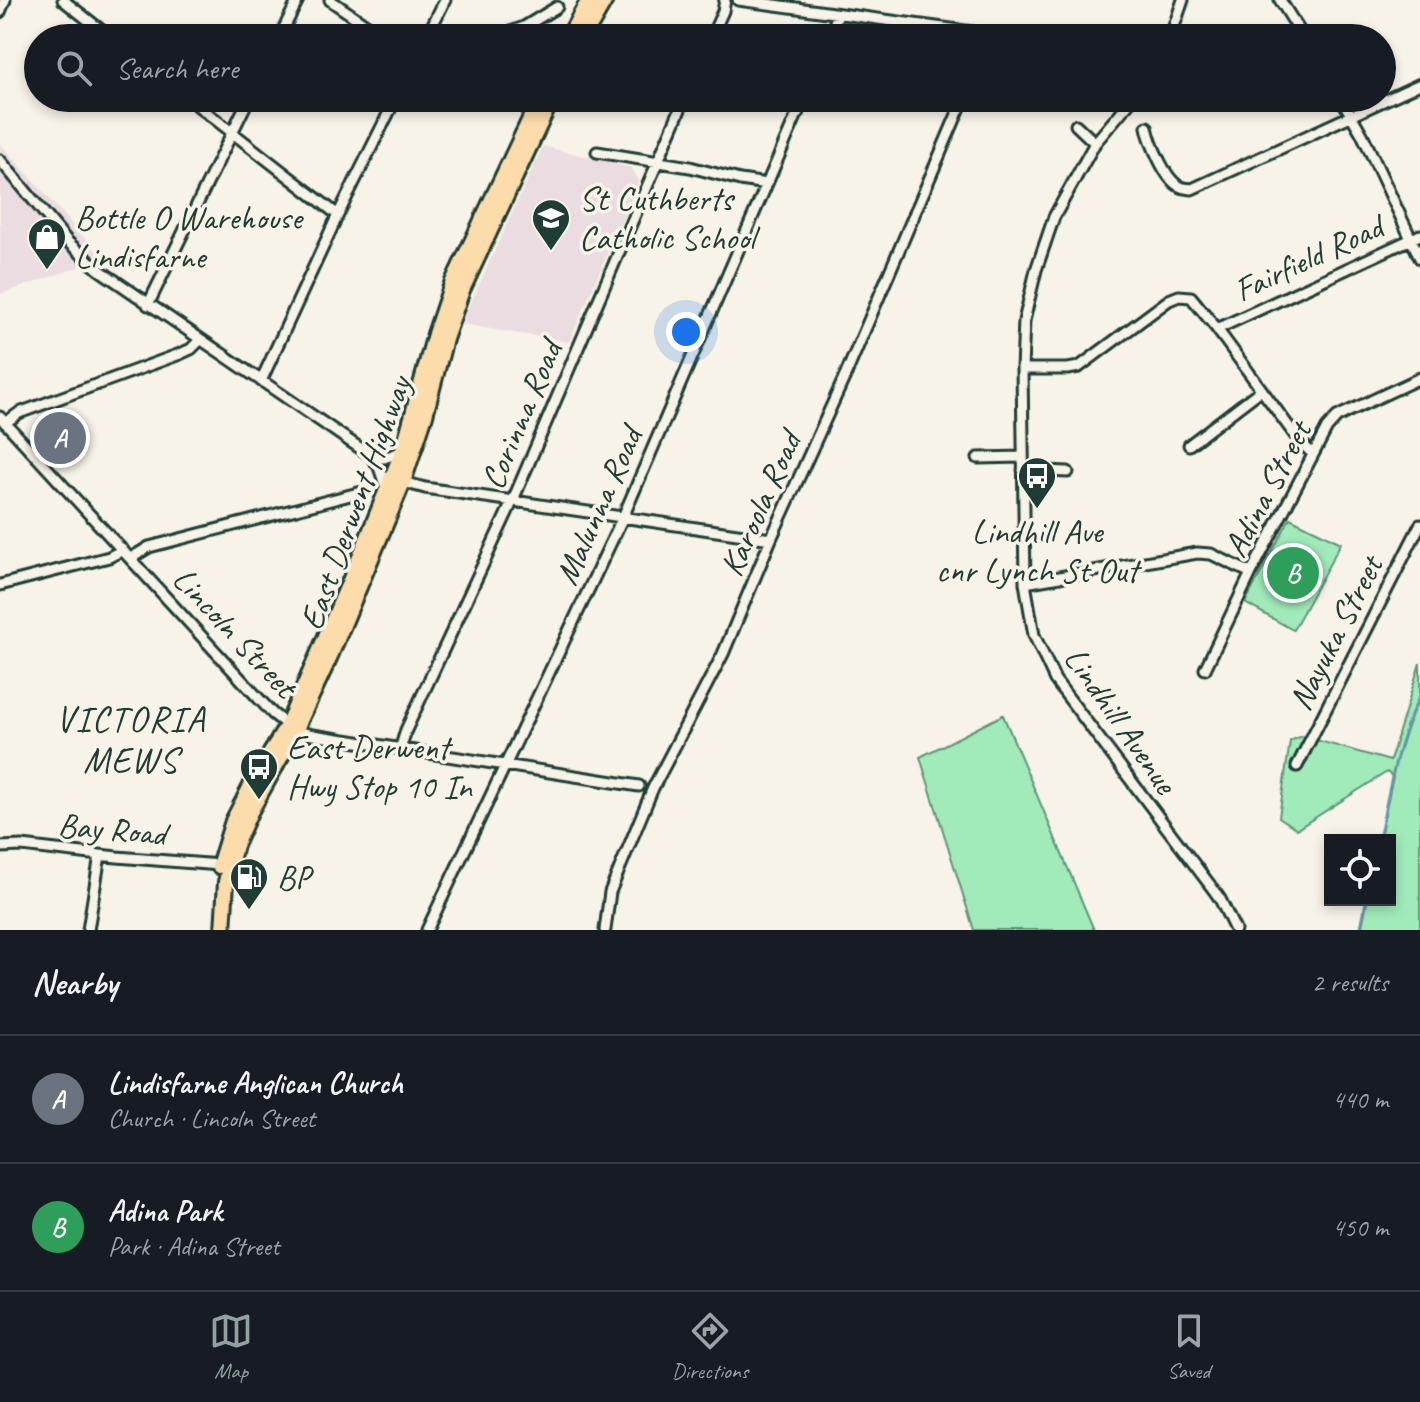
<!DOCTYPE html>
<meta charset="utf-8">
<style>
body{margin:0;font-family:Caveat,sans-serif;background:#242831;color:#f1f3f6}
.controls{position:absolute;right:24px;bottom:24px;display:grid;overflow:hidden;border-radius:0px;box-shadow:0 4px 12px #0003}
.controls button{width:72px;height:72px;display:grid;place-items:center;padding:0;border:0;border-bottom:2px solid #363941;background:#171b24;color:#f1f3f6;font:40px sans-serif}
.you{position:absolute;left:686px;top:332px;width:28px;height:28px;margin:-20px;border:6px solid #fff;border-radius:50%;background:#1a73e8;box-shadow:0 0 0 12px #1a73e833}
.badge{display:grid;place-items:center;width:52px;height:52px;border-radius:50%;background:#92a19f;color:#fff;font-size:26px;font-weight:700}
.pin{position:absolute;translate:-50% -50%;border:4px solid #fff;box-shadow:0 2px 8px #0006}
.list{margin:0;padding:0;list-style:none}
h2{display:flex;justify-content:space-between;align-items:center;height:104px;margin:0;padding:0 32px;font-size:34px}
h2 small{font-size:26px;font-weight:400;color:#9ea1a6}
.list li{display:grid;grid-template-columns:52px 1fr auto;gap:24px;align-items:center;box-sizing:border-box;height:128px;padding:0 32px;border-top:2px solid #363941}
.list b{display:block;font-size:30px;white-space:nowrap}
.list p{margin:0;font-size:26px;white-space:nowrap;color:#9ea1a6}
.list em{font-size:26px;font-style:normal;color:#9ea1a6}
.icon{flex:none;width:44px;height:44px;fill:none;stroke:currentColor;stroke-width:2;stroke-linecap:round;stroke-linejoin:round}
.map{position:relative;flex:none;width:1420px;height:930px;overflow:hidden}
.search{position:absolute;background:#171b24;box-shadow:0 4px 12px #0003;left:24px;right:24px;top:24px;height:88px;display:flex;align-items:center;gap:20px;box-sizing:border-box;padding:0 28px;border-radius:44px;color:#9ea1a6;font-size:30px}
.sheet{height:360px;background:#171b24}
nav{display:flex;justify-content:space-around;align-items:center;box-sizing:border-box;height:112px;border-top:2px solid #363941;background:#171b24;font-size:22px;color:#9ea1a6}
nav a{display:grid;justify-items:center;gap:4px}
nav .on{color:#92a19f}
.map>svg:first-child{display:block}
.built{fill:#ebdce1}
.green{fill:#a1ebba;stroke:#609477;stroke-width:2}
.lines{fill:none;stroke-linecap:round;stroke-linejoin:round}
.stream{stroke:#6695a8;stroke-width:3}
.street-casing{stroke:#1f3d34;stroke-width:15}
.primary-casing{stroke:#1f3d34;stroke-width:20}
.street{stroke:#f7f3e8;stroke-width:9}
.primary{stroke:#fddcac;stroke-width:14}
.labels{text-anchor:middle;dominant-baseline:central;stroke-width:7;stroke-linejoin:round;paint-order:stroke}
.poi-label{font-size:34px;fill:#1f3d34;stroke:#f7f3e8;text-anchor:start}
.street-label{font-size:34px;fill:#1f3d34;stroke:#f7f3e8}
.neighbourhood-label{font-size:36px;letter-spacing:2px;fill:#1f3d34;stroke:#f7f3e8}
</style>
<div class="map">
<svg width="1420" height="930" viewBox="0 0 1420 930">
<rect width="100%" height="100%" fill="#f7f3e8"/>
<filter id="ink" filterUnits="userSpaceOnUse"><feTurbulence type="fractalNoise" baseFrequency=".0125" numOctaves="2"/><feDisplacementMap in="SourceGraphic" scale="16" xChannelSelector="R" yChannelSelector="G"/><feConvolveMatrix kernelMatrix="1 2 1 2 8 2 1 2 1" color-interpolation-filters="sRGB"/></filter>
<g filter="url(#ink)">
<path class="built" d="M 0,143 L 79,232 L 104,258 L 1,294 L 0,293 Z
M 543,146 L 632,168 L 639,181 L 569,342 L 461,324 Z"/>
<path class="green" d="M 1290,518 L 1341,543 L 1293,630 L 1245,603 Z
M 1420,663 L 1420,930 L 1360,930 L 1366,900 L 1390,900 L 1390,840 L 1379,840 L 1393,777 L 1387,772 L 1297,829 L 1279,817 L 1290,741 L 1302,736 L 1390,761 Z
M 1003,715 L 1094,930 L 974,930 L 920,757 Z"/>
<g class="lines">
<path class="stream" d="M 1379,840 C 1389,791 1397,740 1420,696
M 1361,930 L 1367,900"/>
<g class="street-casing">
<path id="street" d="M 63,0 L 111,38
M 330,0 L 385,38
M 738,0 L 973,32 L 982,38
M 1280,0 L 1304,38
M 0,12 L 5,0
M 279,38 L 298,0
M 426,38 L 445,0
M 494,38 L 524,27 L 557,7
M 711,38 L 723,11 L 725,0
M 829,38 L 838,14
M 1170,38 L 1183,0
M 188,98 L 338,215
M 1133,98 L 1095,143 L 1054,217 L 1036,270 L 1024,321 L 1022,369 L 1025,583 L 1034,635 L 1055,680 L 1213,889 L 1220,899 L 1235,930
M 1341,98 L 1362,134 L 1420,258
M 1076,125 L 1095,143
M 1147,127 C 1150,142 1165,179 1179,186 C 1184,189 1187,188 1192,189 L 1420,84
M 597,152 L 690,167 L 740,180 L 767,184
M 0,160 L 68,242 L 98,269 L 370,455 L 379,467 L 387,491
M 148,305 L 249,98
M 1217,329 L 1420,235
M 1022,369 L 1068,369 L 1079,367 L 1169,300 L 1179,296 L 1191,297 L 1217,329 L 1300,442 L 1313,454
M 261,381 L 336,219 L 396,98
M 0,417 L 273,714 L 295,731 L 313,735 L 639,786
M 5,423 L 19,413 L 180,354 L 191,349 L 200,340
M 1189,445 L 1261,390
M 370,455 L 384,458 L 401,452
M 978,458 L 1023,457
M 1023,470 L 1068,472
M 403,482 L 425,488 L 771,539
M 131,558 L 149,547 L 362,492
M 1025,583 L 1197,553 L 1211,554 L 1251,573
M 0,585 L 109,557 L 123,550
M 1205,669 L 1251,573 L 1327,428 L 1337,417 L 1345,413 L 1420,378
M 400,750 L 406,730 L 513,500 L 685,98
M 1297,766 L 1420,525
M 0,847 L 22,846 L 117,857 L 220,865
M 88,930 L 100,855
M 427,930 L 623,517 L 804,98
M 605,930 L 610,892 L 653,788 L 723,654 L 771,539 L 846,374 L 964,98"/>
</g>
<g class="primary-casing">
<path id="primary" d="M 568,38 L 589,0
M 583,38 L 605,0
M 219,866 L 233,821 L 251,786 L 287,726 L 356,567 L 403,450 L 435,334 L 452,284 L 540,98
M 223,930 L 226,882 L 235,845 L 250,812 L 295,731 L 330,656 L 403,482 L 425,415 L 445,339 L 462,290 L 552,98"/>
</g>
<use href="#street" class="street"/>
<use href="#primary" class="primary"/>
</g>
</g>
<defs>
<g id="school-pin" transform="scale(2)"><path d="M0 17L-7.5 6A9.5 9.5 0 1 1 7.5 6Z" fill="#1f3d34" stroke="#f7f3e8"/><path d="M0-5L7-2L0 1L-7-2ZM-4 1L0 2.5L4 1V4Q0 6-4 4Z" fill="#fff"/></g>
<g id="shop-pin" transform="scale(2)"><path d="M0 17L-7.5 6A9.5 9.5 0 1 1 7.5 6Z" fill="#1f3d34" stroke="#f7f3e8"/><path d="M-5-2.5h2.3a2.7 3.5 0 0 1 5.4 0H5L5.5 6h-11ZM-1.5-2.5h3a1.5 2.3 0 0 0-3 0Z" fill="#fff"/></g>
<g id="bus-pin" transform="scale(2)"><path d="M0 17L-7.5 6A9.5 9.5 0 1 1 7.5 6Z" fill="#1f3d34" stroke="#f7f3e8"/><path d="M-5-6H5V4H4V6H2V4H-2V6H-4V4H-5ZM-3.5-4V0h7V-4ZM-3.5 1.2v1.5H-2V1.2ZM2 1.2v1.5H3.5V1.2Z" fill="#fff"/></g>
<g id="fuel-pin" transform="scale(2)"><path d="M0 17L-7.5 6A9.5 9.5 0 1 1 7.5 6Z" fill="#1f3d34" stroke="#f7f3e8"/><path d="M-5.5-6h7V0h2V4h1.3V-2.5L3-4.5l.8-.8L6-3V5H2.5V1h-1V6h-7ZM-4.2-4.7v3.2H.2V-4.7Z" fill="#fff"/></g>
</defs>
<g fill-rule="evenodd">
<use href="#school-pin" x="551" y="218"/>
<use href="#shop-pin" x="47" y="237"/>
<use href="#bus-pin" x="1037" y="476"/>
<use href="#bus-pin" x="259" y="767"/>
<use href="#fuel-pin" x="249" y="877"/>
</g>
<g class="labels">
<g class="poi-label">
<text x="579" y="198">St Cuthberts<tspan x="579" dy="39">Catholic School</tspan></text>
<text x="75" y="217">Bottle O Warehouse<tspan x="75" dy="39">Lindisfarne</tspan></text>
<text x="1037" y="531" text-anchor="middle">Lindhill Ave<tspan x="1037" dy="39">cnr Lynch St Out</tspan></text>
<text x="287" y="747">East Derwent<tspan x="287" dy="39">Hwy Stop 10 In</tspan></text>
<text x="277" y="877">BP</text>
</g>
<g class="street-label">
<text transform="translate(1308 258) rotate(-25)">Fairfield Road</text>
<text transform="translate(521 415) rotate(-67)">Corinna Road</text>
<text transform="translate(1267 489) rotate(-62)">Adina Street</text>
<text transform="translate(355 503) rotate(-70)">East Derwent Highway</text>
<text transform="translate(760 504) rotate(-66)">Karoola Road</text>
<text transform="translate(598 506) rotate(-66)">Malunna Road</text>
<text transform="translate(235 632) rotate(47)">Lincoln Street</text>
<text transform="translate(1335 633) rotate(-63)">Nayuka Street</text>
<text transform="translate(1121 720) rotate(55)">Lindhill Avenue</text>
<text transform="translate(112 829) rotate(5)">Bay Road</text>
</g>
<g class="neighbourhood-label">
<text x="131" y="719">VICTORIA<tspan x="131" dy="41">MEWS</tspan></text>
</g>
</g>
</svg>
<div class="controls">
<button><svg class="icon" aria-label="locate" viewBox="0 0 24 24"><circle cx="12" cy="12" r="6"/><path d="M12 2v4M12 18v4M2 12h4M18 12h4"/></svg></button>
</div>
<div class="you"></div>
<div class="pin badge" style="left:60px;top:438px;background:#6b7280">A</div>
<div class="pin badge" style="left:1293px;top:573px;background:#2e9e5b">B</div>
<div class="search"><svg class="icon" aria-label="search" viewBox="0 0 24 24"><circle cx="10" cy="10" r="6"/><path d="M15 15l6 6"/></svg>Search here</div>
</div>
<section class="sheet">
<h2>Nearby<small>2 results</small></h2>
<ul class="list">
<li><span class="badge" style="background:#6b7280">A</span><div><b>Lindisfarne Anglican Church</b><p>Church · Lincoln Street</p></div><em>440 m</em></li>
<li><span class="badge" style="background:#2e9e5b">B</span><div><b>Adina Park</b><p>Park · Adina Street</p></div><em>450 m</em></li>
</ul>
</section>
<nav>
<a class="on"><svg class="icon" aria-label="map" viewBox="0 0 24 24"><path d="M3 6l6-2 6 2 6-2v14l-6 2-6-2-6 2zM9 4v14M15 6v14"/></svg>Map</a>
<a><svg class="icon" aria-label="directions" viewBox="0 0 24 24"><path d="M12 3l9 9-9 9-9-9zM9 14v-3h6M13 9l2 2-2 2"/></svg>Directions</a>
<a><svg class="icon" aria-label="saved" viewBox="0 0 24 24"><path d="M7 4h10v16l-5-4-5 4z"/></svg>Saved</a>
</nav>
